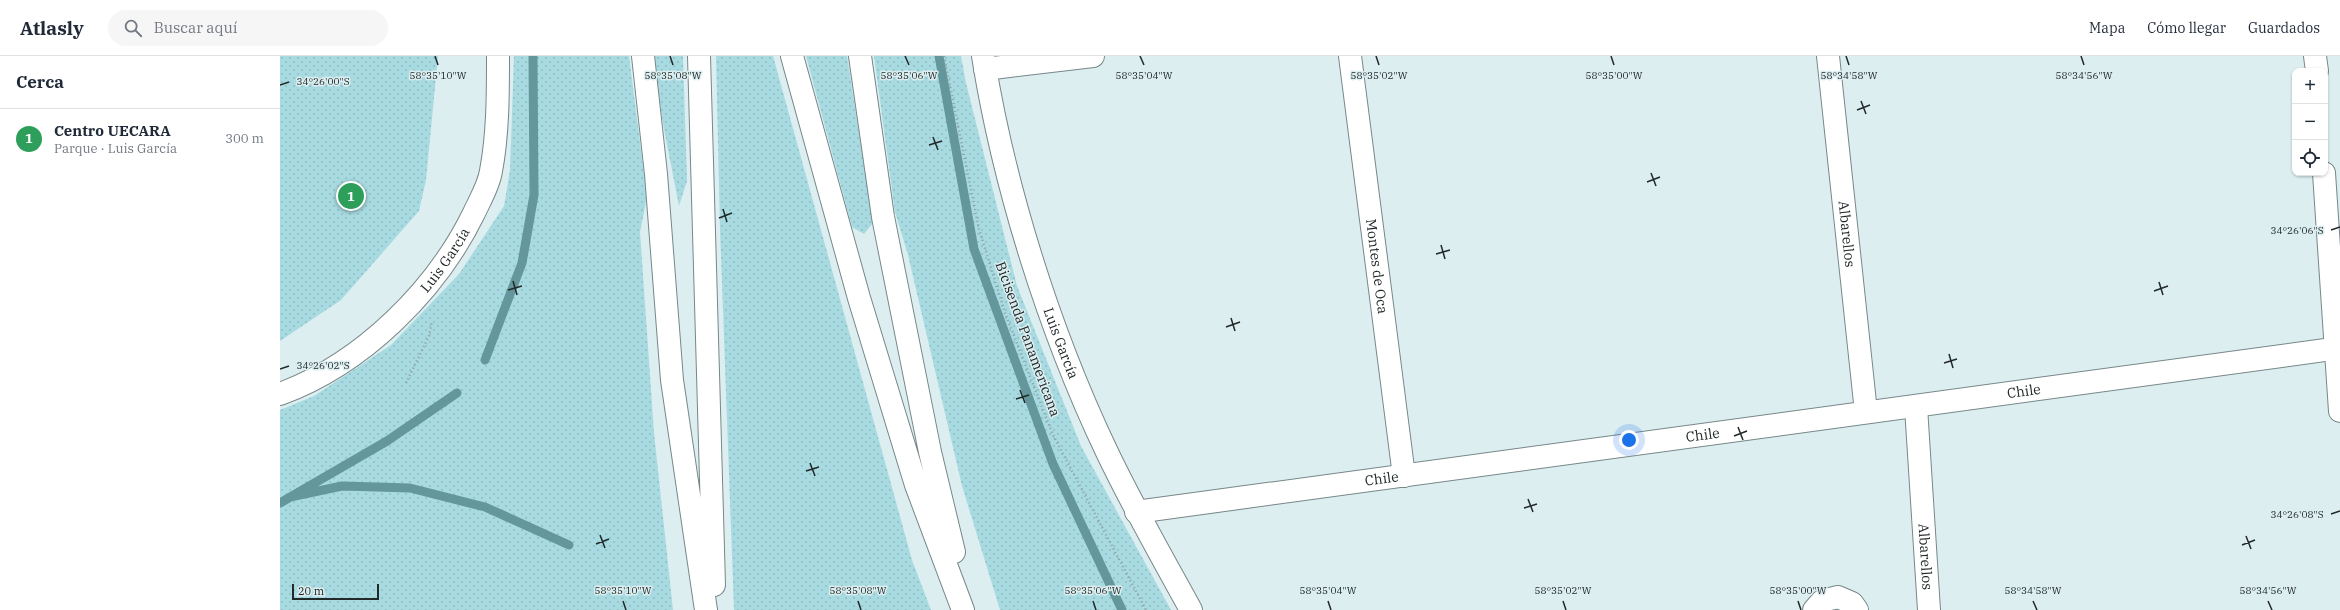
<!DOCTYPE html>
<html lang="es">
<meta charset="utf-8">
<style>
body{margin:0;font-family:"IBM Plex Serif",serif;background:#f6f6f7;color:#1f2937}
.controls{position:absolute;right:12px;top:12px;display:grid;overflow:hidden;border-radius:8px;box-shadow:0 1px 3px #0004}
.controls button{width:36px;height:36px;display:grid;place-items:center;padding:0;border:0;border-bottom:1px solid #e0e1e3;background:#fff;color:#1f2937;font:20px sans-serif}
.scale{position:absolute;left:12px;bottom:10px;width:87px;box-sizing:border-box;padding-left:4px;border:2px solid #222929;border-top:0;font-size:11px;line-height:14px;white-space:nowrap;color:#222929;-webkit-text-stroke:3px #dceef0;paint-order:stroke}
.you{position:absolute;left:1349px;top:384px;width:14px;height:14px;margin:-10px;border:3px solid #fff;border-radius:50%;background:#1a73e8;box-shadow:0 0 0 6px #1a73e833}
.badge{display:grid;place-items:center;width:26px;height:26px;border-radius:50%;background:#ea580c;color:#fff;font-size:13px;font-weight:700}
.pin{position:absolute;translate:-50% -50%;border:2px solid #fff;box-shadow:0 1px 4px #0006}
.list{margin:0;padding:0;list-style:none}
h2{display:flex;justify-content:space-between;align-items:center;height:52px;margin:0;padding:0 16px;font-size:17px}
h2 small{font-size:13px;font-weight:400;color:#747a83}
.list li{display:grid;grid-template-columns:26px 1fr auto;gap:12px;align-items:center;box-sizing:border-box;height:60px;padding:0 16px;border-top:1px solid #e0e1e3}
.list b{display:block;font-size:15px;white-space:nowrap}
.list p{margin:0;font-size:13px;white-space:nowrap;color:#747a83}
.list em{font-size:13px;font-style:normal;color:#747a83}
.icon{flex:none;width:22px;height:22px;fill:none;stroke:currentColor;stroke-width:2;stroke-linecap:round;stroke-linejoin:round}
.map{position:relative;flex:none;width:2060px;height:554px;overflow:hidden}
header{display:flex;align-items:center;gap:24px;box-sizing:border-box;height:56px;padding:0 20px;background:#fff;border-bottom:1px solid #e0e1e3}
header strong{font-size:19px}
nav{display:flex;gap:22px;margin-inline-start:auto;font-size:14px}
.search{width:280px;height:36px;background:#f6f6f7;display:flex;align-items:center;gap:10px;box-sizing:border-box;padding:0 14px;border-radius:22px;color:#747a83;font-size:15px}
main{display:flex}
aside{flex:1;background:#fff}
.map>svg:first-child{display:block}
.grass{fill:url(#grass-dots)}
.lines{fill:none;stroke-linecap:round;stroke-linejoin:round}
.stream{stroke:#64979c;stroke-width:9}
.minor-casing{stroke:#778789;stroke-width:24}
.highway-casing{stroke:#778789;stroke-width:24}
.path{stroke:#8e9c9d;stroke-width:2.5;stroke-dasharray:1 3;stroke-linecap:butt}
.minor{stroke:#fff;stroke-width:22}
.highway{stroke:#fff;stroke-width:22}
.ticks{fill:none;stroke:#222929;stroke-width:1.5}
.labels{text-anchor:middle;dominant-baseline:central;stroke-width:3;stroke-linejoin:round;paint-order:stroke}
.street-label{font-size:14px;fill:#222929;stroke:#dceef0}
.ticks-label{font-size:10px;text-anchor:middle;fill:#222929;stroke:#dceef0;stroke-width:3;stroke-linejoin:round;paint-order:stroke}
</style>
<header>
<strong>Atlasly</strong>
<div class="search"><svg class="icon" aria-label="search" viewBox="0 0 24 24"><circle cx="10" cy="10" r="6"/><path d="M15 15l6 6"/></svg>Buscar aquí</div>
<nav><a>Mapa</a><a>Cómo llegar</a><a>Guardados</a></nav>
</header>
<main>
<aside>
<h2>Cerca<small></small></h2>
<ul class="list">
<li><span class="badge" style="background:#2e9e5b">1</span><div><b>Centro UECARA</b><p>Parque · Luis García</p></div><em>300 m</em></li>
</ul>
</aside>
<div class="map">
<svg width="2060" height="554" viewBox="0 0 2060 554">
<defs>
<pattern id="grass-dots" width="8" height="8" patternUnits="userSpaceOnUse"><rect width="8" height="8" fill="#a8dbe1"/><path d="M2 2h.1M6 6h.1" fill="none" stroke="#90bcc1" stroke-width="1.8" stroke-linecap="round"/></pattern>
</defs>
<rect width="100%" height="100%" fill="#dceef0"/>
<path class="grass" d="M 0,0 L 158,0 L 146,124 L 139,155 L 61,244 L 0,285 Z
M 234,0 L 349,0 L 367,141 L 360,176 L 374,377 L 393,554 L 0,554 L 0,354 L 34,340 L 111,289 L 179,218 L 224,150 L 230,114 Z
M 373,0 L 403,0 L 407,125 L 399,150 L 383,68 Z
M 436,0 L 493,0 L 632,504 L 651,554 L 454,554 L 440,173 Z
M 526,0 L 567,0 L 593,167 L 584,178 L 572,171 Z
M 594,0 L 681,0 L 686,27 L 737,230 L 801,390 L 891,554 L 720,554 L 682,430 L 628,199 L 615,156 Z"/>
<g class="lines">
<path class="stream" d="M 659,0 L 694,193 L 773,408 L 842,554
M 205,304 L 242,207 L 254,139 L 253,0
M 10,441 L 62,430 L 130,432 L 205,451 L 289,489
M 0,447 L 107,385 L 177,337"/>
<g class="minor-casing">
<g id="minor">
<path id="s1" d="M 703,0 C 724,131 769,274 826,394 C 852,449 882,501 911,554"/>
<path id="s2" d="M 1070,0 L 1124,420"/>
<path id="s3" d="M 1548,0 L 1586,356"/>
<path d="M 2035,0 L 2037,15"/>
<path d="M 705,13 L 813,0"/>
<path d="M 2044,117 L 2060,355"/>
<path id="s4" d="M 0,338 C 82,308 156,235 194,157 C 200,144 209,129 211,115 C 218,78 218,38 218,0"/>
<path id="s5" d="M 1636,351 L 1649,554"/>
<path id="s6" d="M 856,456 L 2060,292"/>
<path d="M 1534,554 L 1542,545 L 1558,541 L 1572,547 L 1577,554"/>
</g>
</g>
<g class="highway-casing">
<path id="highway" d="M 363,0 L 376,118 L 392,324 L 426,554
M 419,0 L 434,529
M 512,0 L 579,242 L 636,429 L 683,554
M 580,0 L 603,161 L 650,396 L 674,496"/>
</g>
<path class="path" d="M 664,0 L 699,173 L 725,257 L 773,379 L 866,554
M 126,327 L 149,280 L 152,265"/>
<use href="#minor" class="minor"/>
<use href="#highway" class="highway"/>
</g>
<path class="ticks" d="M 155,0 L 158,9M 390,0 L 393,9M 625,0 L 629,9M 860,0 L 864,9M 1096,0 L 1099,9M 1331,0 L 1334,9M 1566,0 L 1569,9M 1801,0 L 1804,9M 0,29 L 9,26M 1581,45 L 1586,58M 1577,54 L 1590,49M 653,81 L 658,94M 649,89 L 662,85M 1371,117 L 1376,130M 1367,126 L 1380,121M 443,153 L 447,166M 439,162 L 452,157M 2051,174 L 2060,171M 1161,189 L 1165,203M 1156,198 L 1170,194M 233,225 L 237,239M 1879,226 L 1883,239M 228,234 L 242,230M 1874,235 L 1888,230M 951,262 L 955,275M 946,271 L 960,266M 1669,298 L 1673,312M 1664,307 L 1677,303M 0,313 L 9,310M 740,334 L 745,347M 736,343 L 749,339M 1458,371 L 1463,384M 1454,380 L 1467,375M 530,407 L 535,420M 526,415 L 539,411M 1248,443 L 1253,456M 1244,452 L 1257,448M 2051,458 L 2060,455M 320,479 L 325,492M 1966,480 L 1971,493M 316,488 L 329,483M 1962,489 L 1975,484M 343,545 L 346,554M 578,545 L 581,554M 813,545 L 816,554M 1048,545 L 1051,554M 1283,545 L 1286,554M 1518,545 L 1521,554M 1753,545 L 1757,554M 1988,545 L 1992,554"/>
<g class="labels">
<g class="street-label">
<text stroke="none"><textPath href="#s3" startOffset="179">Albarellos</textPath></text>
<text stroke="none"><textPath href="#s4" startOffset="216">Luis García</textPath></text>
<text stroke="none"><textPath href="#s2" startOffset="212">Montes de Oca</textPath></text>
<text transform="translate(748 283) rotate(70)">Bicisenda Panamericana</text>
<text stroke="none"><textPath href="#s1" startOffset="298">Luis García</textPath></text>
<text stroke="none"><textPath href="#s6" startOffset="896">Chile</textPath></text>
<text stroke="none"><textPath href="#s6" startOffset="572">Chile</textPath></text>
<text stroke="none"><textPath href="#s6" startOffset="248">Chile</textPath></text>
<text stroke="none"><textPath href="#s5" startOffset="150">Albarellos</textPath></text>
</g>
</g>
<g class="ticks-label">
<text x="158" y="23">58°35'10"W</text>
<text x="393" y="23">58°35'08"W</text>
<text x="629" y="23">58°35'06"W</text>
<text x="864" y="23">58°35'04"W</text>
<text x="1099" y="23">58°35'02"W</text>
<text x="1334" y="23">58°35'00"W</text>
<text x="1569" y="23">58°34'58"W</text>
<text x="1804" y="23">58°34'56"W</text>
<text x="43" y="29">34°26'00"S</text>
<text x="2017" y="178">34°26'06"S</text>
<text x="43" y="313">34°26'02"S</text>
<text x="2017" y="462">34°26'08"S</text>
<text x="343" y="538">58°35'10"W</text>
<text x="578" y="538">58°35'08"W</text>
<text x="813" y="538">58°35'06"W</text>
<text x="1048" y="538">58°35'04"W</text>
<text x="1283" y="538">58°35'02"W</text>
<text x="1518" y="538">58°35'00"W</text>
<text x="1753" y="538">58°34'58"W</text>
<text x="1988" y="538">58°34'56"W</text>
</g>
</svg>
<div class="controls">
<button>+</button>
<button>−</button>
<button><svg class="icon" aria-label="locate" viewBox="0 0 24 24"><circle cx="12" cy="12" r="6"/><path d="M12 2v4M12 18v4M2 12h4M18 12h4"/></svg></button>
</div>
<div class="scale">20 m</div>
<div class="you"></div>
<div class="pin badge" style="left:71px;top:140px;background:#2e9e5b">1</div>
</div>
</main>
